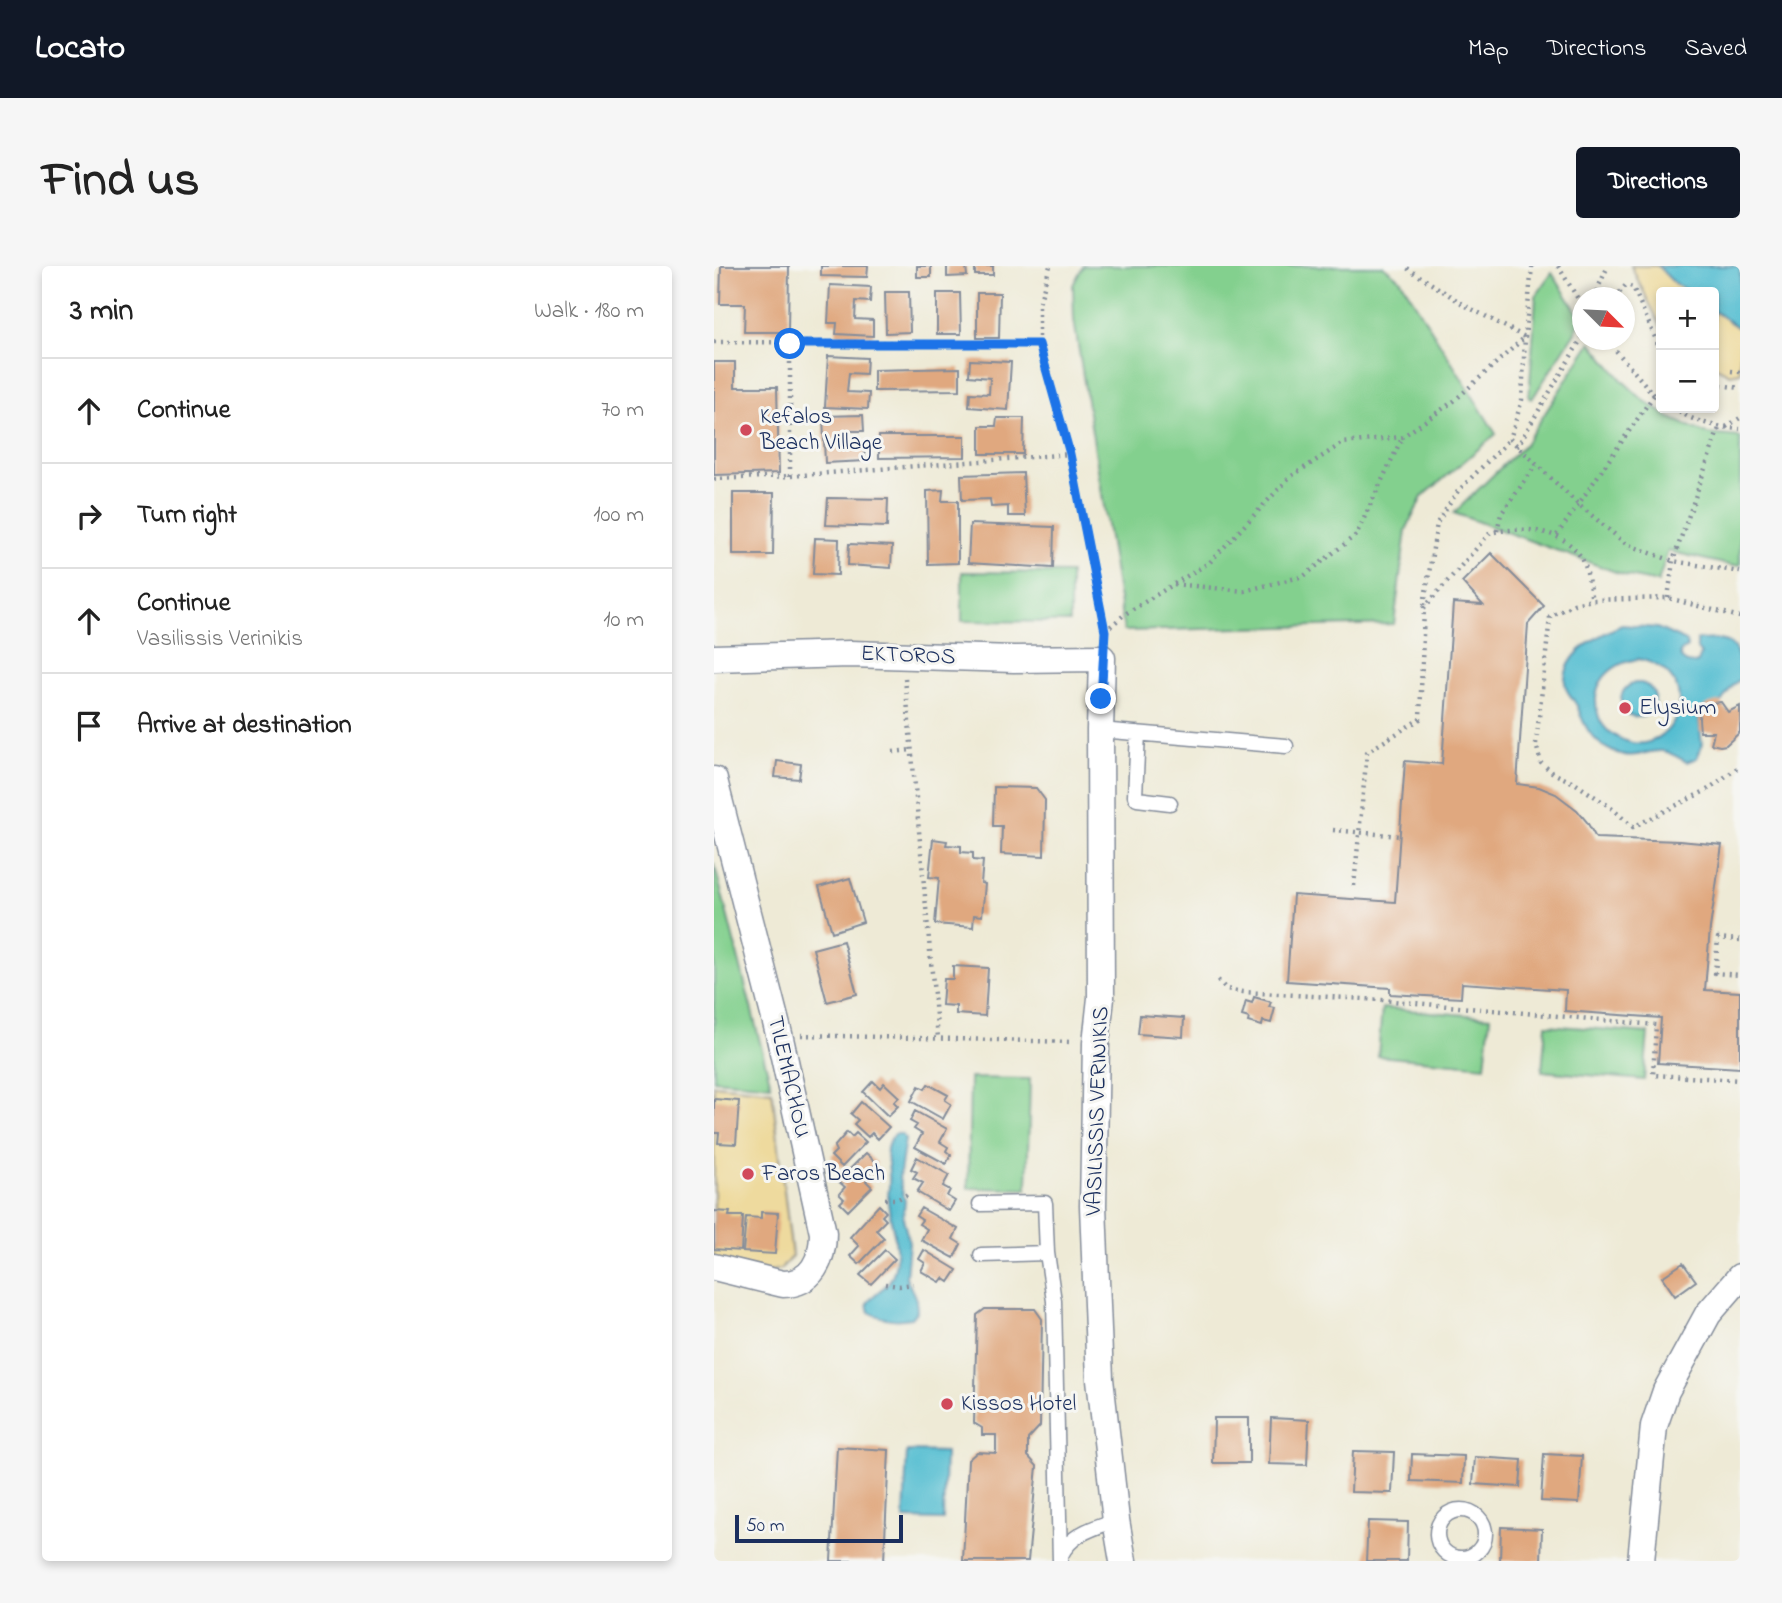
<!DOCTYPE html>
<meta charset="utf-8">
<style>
body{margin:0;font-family:"Indie Flower",sans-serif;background:#f6f6f6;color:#222}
.controls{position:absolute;right:21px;top:21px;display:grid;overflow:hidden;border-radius:7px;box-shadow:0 4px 10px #0003}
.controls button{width:63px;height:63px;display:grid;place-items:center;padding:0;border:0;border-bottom:2px solid #e0e0e0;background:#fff;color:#222;font:35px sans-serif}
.compass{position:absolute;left:858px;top:21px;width:63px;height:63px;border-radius:50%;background:#fff;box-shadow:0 4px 10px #0003;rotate:114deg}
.scale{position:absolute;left:21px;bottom:18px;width:168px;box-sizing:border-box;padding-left:7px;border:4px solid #1b2f5e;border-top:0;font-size:19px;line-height:24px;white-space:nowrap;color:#1b2f5e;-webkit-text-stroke:5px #f6f6f2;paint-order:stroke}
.stop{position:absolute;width:21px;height:21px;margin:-16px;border:5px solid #1a73e8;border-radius:50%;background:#fff}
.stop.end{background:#1a73e8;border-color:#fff;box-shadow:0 2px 7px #0008}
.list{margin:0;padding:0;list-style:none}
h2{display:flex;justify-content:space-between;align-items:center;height:91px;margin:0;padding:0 28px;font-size:30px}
h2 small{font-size:23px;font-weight:400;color:#767676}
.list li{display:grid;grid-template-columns:46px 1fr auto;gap:21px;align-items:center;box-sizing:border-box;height:105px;padding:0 28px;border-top:2px solid #e0e0e0}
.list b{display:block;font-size:26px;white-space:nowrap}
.list p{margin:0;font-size:23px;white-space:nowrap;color:#767676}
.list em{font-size:23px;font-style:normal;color:#767676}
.icon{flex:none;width:38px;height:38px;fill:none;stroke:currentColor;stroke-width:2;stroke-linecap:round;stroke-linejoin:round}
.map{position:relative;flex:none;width:1026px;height:1295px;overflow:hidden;border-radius:7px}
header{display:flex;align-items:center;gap:42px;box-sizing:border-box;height:98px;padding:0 35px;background:#111827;color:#fff}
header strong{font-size:33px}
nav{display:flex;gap:38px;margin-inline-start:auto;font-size:24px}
.intro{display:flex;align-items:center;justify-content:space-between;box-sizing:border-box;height:168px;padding:0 42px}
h1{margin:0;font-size:49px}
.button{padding:18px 32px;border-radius:7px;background:#111827;color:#fff;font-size:24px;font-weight:700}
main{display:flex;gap:42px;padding:0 42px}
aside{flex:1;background:#fff;border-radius:7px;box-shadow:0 4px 10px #0003}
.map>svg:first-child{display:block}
.green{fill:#83d08e;stroke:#4f8076;stroke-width:2}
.sand{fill:#eeda9e;stroke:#84847e;stroke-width:2}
.water{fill:#55bed1;stroke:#387698;stroke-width:2;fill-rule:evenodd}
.building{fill:#e0a87f}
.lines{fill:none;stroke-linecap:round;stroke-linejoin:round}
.service-casing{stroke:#848c9a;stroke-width:17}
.minor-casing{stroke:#848c9a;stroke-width:29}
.path{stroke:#848c9a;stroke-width:4.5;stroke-dasharray:2 5;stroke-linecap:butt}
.service{stroke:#fff;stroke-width:14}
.minor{stroke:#fff;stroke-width:26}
.route{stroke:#1a73e8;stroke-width:9}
.poi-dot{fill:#d1495b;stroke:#f6f6f2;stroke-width:2.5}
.labels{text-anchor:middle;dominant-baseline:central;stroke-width:6;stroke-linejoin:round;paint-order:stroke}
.poi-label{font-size:23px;fill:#1b2f5e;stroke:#f6f6f2;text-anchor:start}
.street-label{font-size:23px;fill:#1b2f5e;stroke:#f6f6f2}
</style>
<header>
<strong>Locato</strong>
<nav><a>Map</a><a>Directions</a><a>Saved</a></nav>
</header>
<div class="intro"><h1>Find us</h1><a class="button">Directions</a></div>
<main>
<aside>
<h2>3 min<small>Walk · 180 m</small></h2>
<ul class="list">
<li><svg class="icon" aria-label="ahead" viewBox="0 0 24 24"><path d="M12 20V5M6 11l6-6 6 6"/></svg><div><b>Continue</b></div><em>70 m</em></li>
<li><svg class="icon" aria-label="right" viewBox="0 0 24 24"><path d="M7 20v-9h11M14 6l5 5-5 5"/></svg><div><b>Turn right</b></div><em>100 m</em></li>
<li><svg class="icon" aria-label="ahead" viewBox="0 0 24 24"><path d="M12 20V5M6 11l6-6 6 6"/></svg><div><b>Continue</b><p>Vasilissis Verinikis</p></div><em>10 m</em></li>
<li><svg class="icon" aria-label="arrive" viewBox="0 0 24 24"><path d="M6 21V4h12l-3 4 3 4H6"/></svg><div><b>Arrive at destination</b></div></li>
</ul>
</aside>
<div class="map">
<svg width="1026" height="1295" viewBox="0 0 1026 1295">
<rect width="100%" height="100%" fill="#f6f6f2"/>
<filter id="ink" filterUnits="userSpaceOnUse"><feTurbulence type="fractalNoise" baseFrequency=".0143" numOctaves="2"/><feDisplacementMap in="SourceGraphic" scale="14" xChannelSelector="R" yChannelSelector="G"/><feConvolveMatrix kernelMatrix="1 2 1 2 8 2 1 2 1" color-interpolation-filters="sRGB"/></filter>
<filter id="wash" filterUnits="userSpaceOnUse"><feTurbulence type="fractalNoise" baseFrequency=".00686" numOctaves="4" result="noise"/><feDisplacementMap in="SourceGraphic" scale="28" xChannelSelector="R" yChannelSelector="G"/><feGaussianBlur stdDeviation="1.57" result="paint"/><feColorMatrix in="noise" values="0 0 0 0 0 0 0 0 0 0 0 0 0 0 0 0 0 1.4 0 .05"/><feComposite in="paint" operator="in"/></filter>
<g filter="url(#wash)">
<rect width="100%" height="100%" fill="#eeead6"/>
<path class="green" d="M 369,0 L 669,0 L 686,13 L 782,168 L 708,231 L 692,264 L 680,358 L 410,365 L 360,54 L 359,19 Z
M 838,7 L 867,52 L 861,66 L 818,133 L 815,132 L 822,30 Z
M 877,76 L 908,114 L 928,133 L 954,151 L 993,168 L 1026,171 L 1026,299 L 1019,300 L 954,285 L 944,316 L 910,309 L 740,247 L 811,178 Z
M 248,306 L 356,307 L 356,356 L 248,355 Z
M 0,597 L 57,819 L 0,814 Z
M 668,742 L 776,751 L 771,800 L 664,790 Z
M 832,759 L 934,767 L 930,814 L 828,805 Z
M 256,812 L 316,813 L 313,923 L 254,922 Z"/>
<path class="sand" d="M 917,0 L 944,0 L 960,17 L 973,26 L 947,26 L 947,61 Z
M 1000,45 L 1026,63 L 1026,106 L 1016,108 L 1000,100 Z
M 0,819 L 58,825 L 78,990 L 67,1003 L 58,1005 L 0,998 Z"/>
<path class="water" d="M 944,0 L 1026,0 L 1026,63 L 1000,45 L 1000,26 C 967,26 966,24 944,0 Z
M 908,359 L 943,362 L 972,375 L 973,381 L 966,386 C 966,396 975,400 984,396 L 987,388 L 983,383 L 983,374 C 1019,371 1026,378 1026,413 L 1019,419 L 1007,436 L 985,453 L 988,480 L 983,492 L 973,496 C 965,492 956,486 948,485 C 930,484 923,495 900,486 C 880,478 870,461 864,442 C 861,433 852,428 851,418 C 849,387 885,369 908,359 ZM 925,393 C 997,410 959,495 909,474 C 897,469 887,460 884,448 C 875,417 897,397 925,393 Z
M907 434a17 17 0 1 1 34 0a17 17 0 1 1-34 0Z
M 181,868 L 188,868 L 191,873 L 185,913 L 191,935 L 189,952 L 195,976 L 192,1011 L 202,1033 L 203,1045 L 197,1052 C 182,1055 169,1054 155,1046 L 153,1038 C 164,1021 176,1024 181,1001 C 186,980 176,957 174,936 C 174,927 176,918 175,909 C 175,890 167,884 181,868 Z
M 193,1185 L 231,1186 L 229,1254 L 190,1253 Z"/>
<g id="blocks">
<path class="building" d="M 7,0 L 75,0 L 74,66 L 30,66 L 31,38 L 6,38 Z
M 107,0 L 154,0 L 153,11 L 107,10 Z
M 203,0 L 217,0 L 217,11 L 203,11 Z
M 233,0 L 252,0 L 253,10 L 233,11 Z
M 261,0 L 279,0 L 279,9 L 261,9 Z
M 116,19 L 157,21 L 156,36 L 142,35 L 141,53 L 159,54 L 159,70 L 122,68 L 123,57 L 114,57 Z
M 171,26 L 195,26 L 196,66 L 172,67 Z
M 223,27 L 246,27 L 247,68 L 223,68 Z
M 263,27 L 286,27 L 285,72 L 263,72 Z
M 114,90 L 153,92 L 152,108 L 135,107 L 133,126 L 155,127 L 154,143 L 111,141 Z
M 256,94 L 297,96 L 294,144 L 255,141 L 256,127 L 275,128 L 276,112 L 255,110 Z
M 0,96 L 21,96 L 21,121 L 63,121 L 65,207 L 0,209 Z
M 246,102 L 246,124 L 160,125 L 160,104 Z
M 149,149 L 150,165 L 133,165 L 133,181 L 150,180 L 151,195 L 111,197 L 109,150 Z
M 283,152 L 310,152 L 309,188 L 266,188 L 266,160 L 282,160 Z
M 165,170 L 251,170 L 251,191 L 165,192 Z
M 309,207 L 311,250 L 294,250 L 294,240 L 277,241 L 276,233 L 248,234 L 247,209 Z
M 229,224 L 228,235 L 244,235 L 244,297 L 214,298 L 213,225 Z
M 19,227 L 60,227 L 59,289 L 19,289 Z
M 114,232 L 174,233 L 173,261 L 112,259 Z
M 256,258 L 340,261 L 339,302 L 254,297 Z
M 101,272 L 125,273 L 124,309 L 99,308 Z
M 135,278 L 178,280 L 177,302 L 134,299 Z
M 777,287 L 830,340 L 814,358 L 803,518 L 825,521 L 842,528 L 863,544 L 873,556 L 882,572 L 965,575 L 1008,579 L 996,662 L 991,724 L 1026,726 L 1026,802 L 944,797 L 947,752 L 851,745 L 852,724 L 748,717 L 747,732 L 676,728 L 676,722 L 573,715 L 579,629 L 681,636 L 691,495 L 728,498 L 739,337 L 769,339 L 748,316 Z
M 1007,436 L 1014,446 L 1026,440 L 1026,466 L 1012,479 L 1006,480 L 997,478 L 1000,466 L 986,466 L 985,453 L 986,443 L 996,437 Z
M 63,495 L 87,498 L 85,513 L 61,511 Z
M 280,521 L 322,522 L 331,534 L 330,590 L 287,588 L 288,560 L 279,560 Z
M 219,573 L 233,575 L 232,579 L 247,580 L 247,586 L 259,587 L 259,594 L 269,595 L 267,617 L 271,618 L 268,650 L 260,649 L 259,661 L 221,658 L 225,612 L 215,611 Z
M 136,612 L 149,656 L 118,666 L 105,621 Z
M 129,675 L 143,728 L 113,736 L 99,683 Z
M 239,700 L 274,702 L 271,750 L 242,748 L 242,740 L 228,739 L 230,713 L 239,713 Z
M 540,731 L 557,736 L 555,741 L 561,742 L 557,757 L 549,755 L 548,760 L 534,756 L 535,752 L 528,750 L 532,735 L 538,737 Z
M 426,749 L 470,752 L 469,771 L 424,768 Z
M 159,815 L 166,822 L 170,817 L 185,831 L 180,836 L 184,840 L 174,850 L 149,826 Z
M 214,818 L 234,829 L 231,834 L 237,838 L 229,853 L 197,835 L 205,820 L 211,823 Z
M 0,833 L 25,835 L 22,878 L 4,877 L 5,867 L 0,867 Z
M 147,836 L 175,861 L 164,873 L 158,867 L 154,871 L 140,858 L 144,854 L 137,848 Z
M 201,845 L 233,863 L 226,876 L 234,881 L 232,885 L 237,889 L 232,898 L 201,881 L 208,868 L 200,863 L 203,859 L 196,855 Z
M 133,866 L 138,871 L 142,867 L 152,876 L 128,901 L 117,890 L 122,885 L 120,881 Z
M 152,887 L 163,897 L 155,905 L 159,908 L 152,915 L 158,921 L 134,945 L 126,937 L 130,933 L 125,928 L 131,921 L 124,915 Z
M 203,891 L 235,909 L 229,920 L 236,924 L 233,930 L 241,935 L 235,945 L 203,926 L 209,917 L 199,912 L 203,906 L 197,903 Z
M 165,939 L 172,946 L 168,950 L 172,954 L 162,964 L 170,972 L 145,998 L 136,990 L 145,980 L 136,971 Z
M 207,942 L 244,963 L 239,973 L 247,978 L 240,992 L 207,974 L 213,963 L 205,958 L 208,954 L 202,950 Z
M 0,945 L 16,946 L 15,950 L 29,950 L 27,985 L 0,983 Z
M 47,946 L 64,947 L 61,988 L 29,986 L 32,951 L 47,952 Z
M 171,984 L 181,993 L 157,1018 L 146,1009 Z
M 210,984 L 243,1004 L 235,1016 L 229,1012 L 226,1016 L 207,1005 L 211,997 L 205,993 Z
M 969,997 L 982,1015 L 961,1030 L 948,1011 Z
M 271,1043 L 321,1043 L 328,1053 L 326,1160 L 314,1173 L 314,1190 L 323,1200 L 314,1295 L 249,1295 L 254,1194 L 263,1186 L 282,1187 L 282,1169 L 268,1169 L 268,1162 L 260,1157 L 263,1049 Z
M 500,1152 L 535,1152 L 535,1197 L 499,1197 Z
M 557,1152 L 595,1154 L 593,1199 L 555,1198 Z
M 123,1181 L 175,1184 L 170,1295 L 117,1295 Z
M 639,1185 L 680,1186 L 678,1227 L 637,1226 Z
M 698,1188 L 750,1190 L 749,1217 L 697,1215 Z
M 830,1188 L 868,1190 L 865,1237 L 827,1235 Z
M 761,1191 L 808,1194 L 806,1221 L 759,1218 Z
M 654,1255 L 694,1256 L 693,1295 L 652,1295 Z
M 787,1261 L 828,1263 L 827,1295 L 786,1295 Z"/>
</g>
</g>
<g filter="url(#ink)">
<use href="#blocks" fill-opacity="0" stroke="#848c9a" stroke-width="2"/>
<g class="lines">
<g class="service-casing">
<path id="service" d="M 386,464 L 572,480
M 424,467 L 421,530 L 423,533 L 456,537
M 266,938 L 331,937 L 333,987 L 340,1035 L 346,1295
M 267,989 L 333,987
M723 1268a24 24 0 1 1 48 0a24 24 0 1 1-48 0Z
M 347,1289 C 358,1267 380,1262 402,1254"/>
</g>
<g class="minor-casing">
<path id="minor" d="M 0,392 L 136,388 L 300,393 L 388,392 L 386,464 L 387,732 L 382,777 L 379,940 L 386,1113 L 402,1254 L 409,1295
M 0,514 L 65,768 L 109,967 C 109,993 98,1018 69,1018 L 0,1001
M 927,1295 L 940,1160 L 952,1125 L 994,1048 L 1026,1011"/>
</g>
<path class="path" d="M 818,0 L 811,71 L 808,134 L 796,173 L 864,238 L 912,278 L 959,295 L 1026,306
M 844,0 L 869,41
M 882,32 L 884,22 L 894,0
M 901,32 L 912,19 L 919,21 L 947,85
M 893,74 L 940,129 L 947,134
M 0,76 L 325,78 L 356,188 L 391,364
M 325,78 L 325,38 L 336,0
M 1017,105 L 1026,106
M 1000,118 L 1026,122
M 959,142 C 980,156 1001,161 1026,163
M 1012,161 L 1026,152
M 803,181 L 869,70
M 76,210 L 76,78
M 0,213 L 76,210 L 356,188
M 783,265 L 787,248 L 822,199
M 843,269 L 947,119
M 460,318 L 530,325 L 590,310 L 642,269 L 688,172
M 954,332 L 959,295 L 1005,162
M 710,339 L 723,257 L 744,225 L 796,173
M 1026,351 L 954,332 L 878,334 L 860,338 L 836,351 L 822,478 L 827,497 L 839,507 L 862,518 L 895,540 L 919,561 L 993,524 L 1026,500
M 391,365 L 411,348 L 496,296 L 576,211 L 629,177 L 688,171 L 740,135 L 811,71 L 752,40 L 690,0
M 191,412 L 224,772
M 179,486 L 198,484
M 619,564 L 686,570
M 640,620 L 653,486 L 706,453 L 710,342 L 776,267 C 806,260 849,262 867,291 C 874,301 875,322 878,334
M 1026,674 L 1004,672 L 1001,707 L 1026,709
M 504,714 L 512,723 L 529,726 L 668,734 L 942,759 L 939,809 L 1026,814
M 87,769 L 358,776
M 171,933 L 184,933 L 194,928
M 171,1018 L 185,1020 L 199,1018"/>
<use href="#service" class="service"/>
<use href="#minor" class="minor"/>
</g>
</g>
<g class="lines" filter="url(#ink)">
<path class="route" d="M 76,78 L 325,78 L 356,188 L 391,365 L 387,433"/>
</g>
<g class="poi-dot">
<circle cx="32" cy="164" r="7"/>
<circle cx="911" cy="442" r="7"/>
<circle cx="34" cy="908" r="7"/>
<circle cx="233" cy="1138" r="7"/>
</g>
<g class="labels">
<g class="poi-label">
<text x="46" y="151">Kefalos<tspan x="46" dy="26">Beach Village</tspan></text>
<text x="925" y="442">Elysium</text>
<text x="48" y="908">Faros Beach</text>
<text x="247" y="1138">Kissos Hotel</text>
</g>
<g class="street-label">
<text transform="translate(194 390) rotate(2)">EKTOROS</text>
<text transform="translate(74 811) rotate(77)">TILEMACHOU</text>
<text transform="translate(384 845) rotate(-88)">VASILISSIS VERINIKIS</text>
</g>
</g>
</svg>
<div class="controls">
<button>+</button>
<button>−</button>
</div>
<svg class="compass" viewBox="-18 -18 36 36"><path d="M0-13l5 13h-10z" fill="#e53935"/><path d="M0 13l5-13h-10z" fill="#767676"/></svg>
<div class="scale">50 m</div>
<div class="stop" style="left:76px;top:78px"></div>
<div class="stop end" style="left:387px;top:433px"></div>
</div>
</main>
